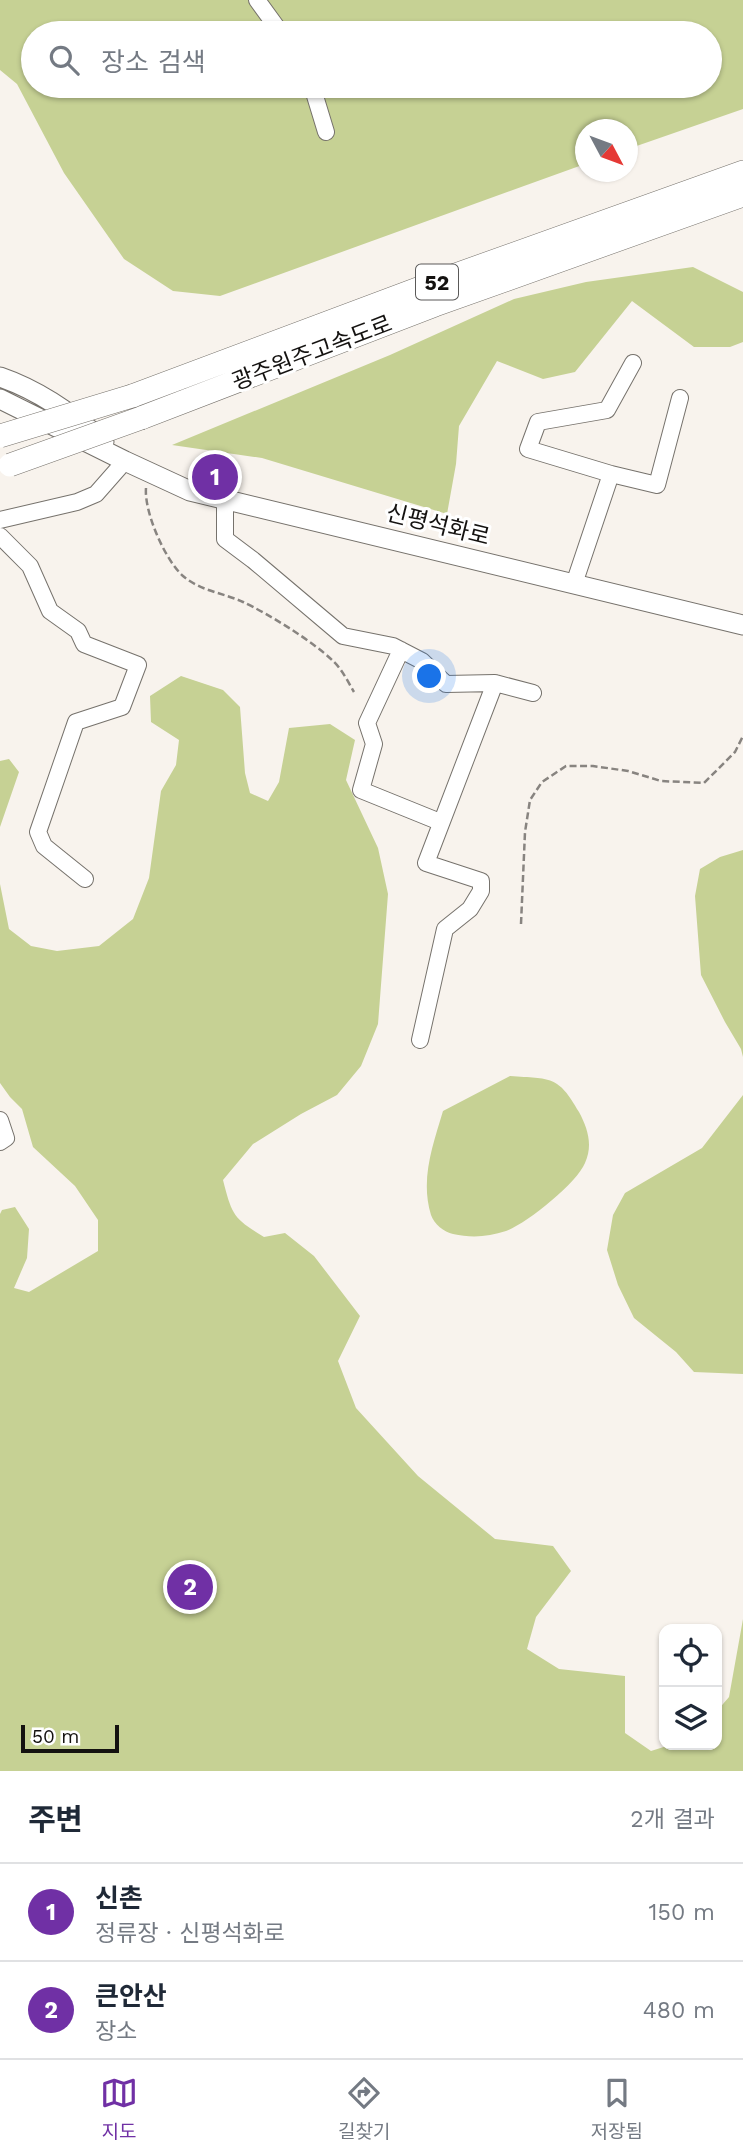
<!DOCTYPE html>
<html lang="ko">
<meta charset="utf-8">
<style>
body{margin:0;font-family:"Work Sans","Noto Sans KR",sans-serif;background:#f6f6f7;color:#1f2937}
.controls{position:absolute;right:21px;bottom:21px;display:grid;overflow:hidden;border-radius:14px;box-shadow:0 2px 5px #0004}
.controls button{width:63px;height:63px;display:grid;place-items:center;padding:0;border:0;border-bottom:2px solid #e0e1e3;background:#fff;color:#1f2937;font:35px sans-serif}
.compass{position:absolute;left:575px;top:119px;width:63px;height:63px;border-radius:50%;background:#fff;box-shadow:0 2px 5px #0004;rotate:131deg}
.scale{position:absolute;left:21px;bottom:18px;width:98px;box-sizing:border-box;padding-left:7px;border:4px solid #141210;border-top:0;font-size:19px;line-height:24px;white-space:nowrap;color:#141210;-webkit-text-stroke:5px #fff;paint-order:stroke}
.you{position:absolute;left:430px;top:677px;width:24px;height:24px;margin:-18px;border:5px solid #fff;border-radius:50%;background:#1a73e8;box-shadow:0 0 0 10px #1a73e833}
.badge{display:grid;place-items:center;width:46px;height:46px;border-radius:50%;background:#7030a5;color:#fff;font-size:23px;font-weight:700}
.pin{position:absolute;translate:-50% -50%;border:4px solid #fff;box-shadow:0 2px 7px #0006}
.list{margin:0;padding:0;list-style:none}
h2{display:flex;justify-content:space-between;align-items:center;height:91px;margin:0;padding:0 28px;font-size:30px}
h2 small{font-size:23px;font-weight:400;color:#747a83}
.list li{display:grid;grid-template-columns:46px 1fr auto;gap:21px;align-items:center;box-sizing:border-box;height:98px;padding:0 28px;border-top:2px solid #e0e1e3}
.list b{display:block;font-size:26px;white-space:nowrap}
.list p{margin:0;font-size:23px;white-space:nowrap;color:#747a83}
.list em{font-size:23px;font-style:normal;color:#747a83}
.icon{flex:none;width:38px;height:38px;fill:none;stroke:currentColor;stroke-width:2;stroke-linecap:round;stroke-linejoin:round}
.map{position:relative;flex:none;width:743px;height:1771px;overflow:hidden}
.search{position:absolute;background:#fff;box-shadow:0 2px 5px #0004;left:21px;right:21px;top:21px;height:77px;display:flex;align-items:center;gap:18px;box-sizing:border-box;padding:0 24px;border-radius:38px;color:#747a83;font-size:26px}
.sheet{height:287px;background:#fff}
nav{display:flex;justify-content:space-around;align-items:center;box-sizing:border-box;height:98px;border-top:2px solid #e0e1e3;background:#fff;font-size:19px;color:#747a83}
nav a{display:grid;justify-items:center;gap:4px}
nav .on{color:#7030a5}
.map>svg:first-child{display:block}
.green{fill:#c6d194;fill-rule:evenodd}
.lines{fill:none;stroke-linecap:round;stroke-linejoin:round}
.minor-casing{stroke:#76726c;stroke-width:18}
.major-casing{stroke:#76726c;stroke-width:21}
.highway-casing{stroke:#76726c;stroke-width:24}
.path{stroke:#888480;stroke-width:2.5;stroke-dasharray:7 3.5;stroke-linecap:butt}
.minor{stroke:#fff;stroke-width:16}
.major{stroke:#fff;stroke-width:19}
.highway{stroke:#fff;stroke-width:23}
.highway-bridge-casing{stroke:#76726c;stroke-width:24;stroke-linecap:butt}
.highway-bridge{stroke:#fff;stroke-width:23}
.labels{text-anchor:middle;dominant-baseline:central;stroke-width:6;stroke-linejoin:round;paint-order:stroke}
.shield{fill:#fff;stroke:#5a5958;stroke-width:2}
.shield-label{font-size:21px;font-weight:bold;fill:#141210}
.street-label{font-size:23px;fill:#141210;stroke:#fff}
</style>
<div class="map">
<svg width="743" height="1771" viewBox="0 0 743 1771">
<rect width="100%" height="100%" fill="#f8f3ed"/>
<path class="green" d="M 0,0 L 743,0 L 743,109 L 628,149 L 628,130 L 586,130 L 585,164 L 220,296 L 173,291 L 124,259 L 64,173 L 17,84 L 0,70 ZM 33,33 L 710,33 L 710,86 L 33,86 Z
M 693,267 L 743,292 L 743,342 L 730,347 L 694,347 L 632,301 L 575,372 L 543,379 L 497,361 L 459,426 L 456,464 L 447,514 L 262,458 L 172,445 L 390,355 L 514,299 L 586,282 Z
M 181,676 L 223,690 L 240,707 L 245,773 L 250,793 L 268,801 L 279,782 L 289,728 L 330,724 L 355,740 L 346,780 L 378,848 L 388,894 L 378,1024 L 361,1066 L 337,1095 L 301,1114 L 253,1144 L 223,1180 C 232,1215 233,1218 264,1237 L 285,1233 L 314,1256 L 360,1316 L 338,1361 L 356,1408 L 418,1476 L 495,1539 L 553,1546 L 571,1571 L 536,1617 L 527,1649 L 559,1669 L 625,1676 L 625,1733 L 651,1751 L 670,1745 L 717,1745 L 717,1711 L 729,1697 L 743,1619 L 743,1771 L 0,1771 L 0,1214 L 2,1210 L 15,1207 L 29,1229 L 27,1258 L 14,1288 L 29,1292 L 98,1251 L 98,1220 L 75,1186 L 33,1147 L 22,1109 L 10,1097 L 0,1083 L 0,884 L 9,929 L 31,946 L 57,951 L 99,946 L 133,919 L 149,878 L 161,791 L 176,765 L 179,740 L 151,722 L 150,696 Z
M 9,759 L 19,772 L 0,827 L 0,761 Z
M 743,850 L 743,1057 L 741,1049 L 725,1022 L 701,975 L 695,896 L 700,869 L 720,857 Z
M 510,1076 C 551,1079 558,1075 579,1112 C 588,1129 593,1145 585,1163 C 577,1183 526,1224 506,1231 C 488,1237 471,1238 453,1234 C 444,1232 434,1224 431,1215 C 420,1179 433,1145 443,1111 Z
M 743,1095 L 743,1374 L 694,1372 L 676,1352 L 634,1318 L 618,1285 L 607,1250 L 613,1215 L 625,1193 L 702,1148 Z"/>
<g class="lines">
<g class="minor-casing">
<path id="minor" d="M 257,0 L 281,33
M 312,86 L 326,132
M 611,474 L 528,449 L 538,422 L 607,410 L 633,363
M 225,499 L 225,539 L 253,560 L 343,636 L 393,646 L 422,661 L 446,684 L 495,683 L 533,693
M 0,520 L 77,502 L 96,494 L 125,461
M 0,536 L 30,566 L 50,611 L 78,631 L 84,644 L 138,665 L 122,707 L 76,722 L 38,832 L 44,846 L 85,879
M 574,584 L 611,474 L 657,485 L 680,398
M 401,650 L 367,723 L 374,744 L 361,790 L 440,822
M 420,1040 L 445,929 L 470,909 L 481,891 L 481,881 L 426,863 L 495,683
M 0,1120 L 6,1138 L 0,1142"/>
</g>
<g class="major-casing">
<path id="major" d="M 0,377 C 38,390 74,415 104,442
M 0,399 L 125,461 L 190,491 L 743,625"/>
</g>
<g class="highway-casing">
<path id="highway" d="M 132,396 L 447,278 L 743,172
M 141,418 L 435,305 L 743,195"/>
</g>
<path class="path" d="M 146,488 C 144,512 165,560 183,576 C 200,591 224,593 243,602 C 267,613 314,642 333,661 C 342,669 348,682 354,692
M 521,924 L 525,832 L 530,800 L 542,782 L 566,766 L 593,766 L 628,771 L 661,781 L 704,783 L 735,752 L 743,736"/>
<use href="#minor" class="minor"/>
<use href="#major" class="major"/>
<use href="#highway" class="highway"/>
<g class="highway-bridge-casing">
<path id="highway-bridge" d="M 0,436 L 132,396
M 10,465 L 141,418"/>
</g>
<use href="#highway-bridge" class="highway-bridge"/>
</g>
<g class="labels">
<rect class="shield" x="416" y="264.5" width="42" height="35" rx="5"/>
<g class="shield-label">
<text x="437" y="282">52</text>
</g>
<g class="street-label">
<text transform="translate(312 353) rotate(-21)">광주원주고속도로</text>
<text transform="translate(438 525) rotate(14)">신평석화로</text>
</g>
</g>
</svg>
<div class="controls">
<button><svg class="icon" aria-label="locate" viewBox="0 0 24 24"><circle cx="12" cy="12" r="6"/><path d="M12 2v4M12 18v4M2 12h4M18 12h4"/></svg></button>
<button><svg class="icon" aria-label="layers" viewBox="0 0 24 24"><path d="M12 4l9 5-9 5-9-5zM3 14l9 5 9-5"/></svg></button>
</div>
<svg class="compass" viewBox="-18 -18 36 36"><path d="M0-13l5 13h-10z" fill="#e53935"/><path d="M0 13l5-13h-10z" fill="#747a83"/></svg>
<div class="scale">50 m</div>
<div class="you"></div>
<div class="pin badge" style="left:215px;top:477px">1</div>
<div class="pin badge" style="left:190px;top:1587px">2</div>
<div class="search"><svg class="icon" aria-label="search" viewBox="0 0 24 24"><circle cx="10" cy="10" r="6"/><path d="M15 15l6 6"/></svg>장소 검색</div>
</div>
<section class="sheet">
<h2>주변<small>2개 결과</small></h2>
<ul class="list">
<li><span class="badge">1</span><div><b>신촌</b><p>정류장 · 신평석화로</p></div><em>150 m</em></li>
<li><span class="badge">2</span><div><b>큰안산</b><p>장소</p></div><em>480 m</em></li>
</ul>
</section>
<nav>
<a class="on"><svg class="icon" aria-label="map" viewBox="0 0 24 24"><path d="M3 6l6-2 6 2 6-2v14l-6 2-6-2-6 2zM9 4v14M15 6v14"/></svg>지도</a>
<a><svg class="icon" aria-label="directions" viewBox="0 0 24 24"><path d="M12 3l9 9-9 9-9-9zM9 14v-3h6M13 9l2 2-2 2"/></svg>길찾기</a>
<a><svg class="icon" aria-label="saved" viewBox="0 0 24 24"><path d="M7 4h10v16l-5-4-5 4z"/></svg>저장됨</a>
</nav>
